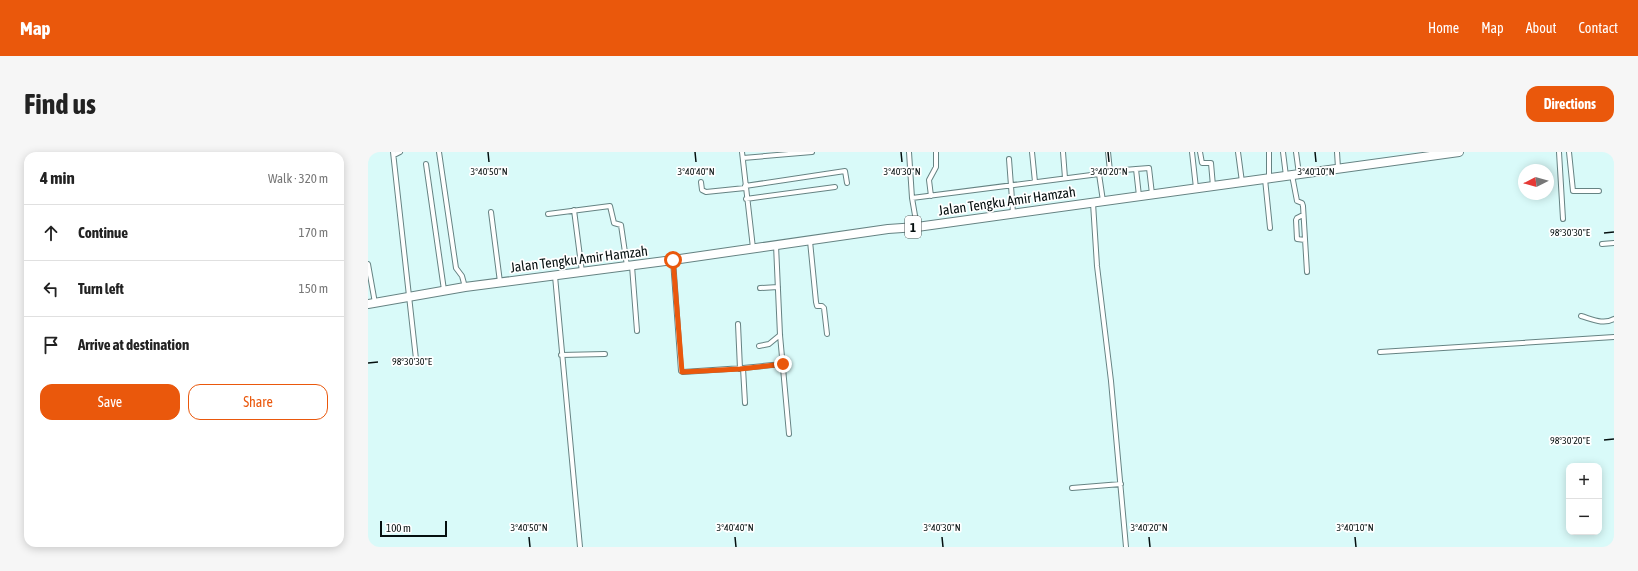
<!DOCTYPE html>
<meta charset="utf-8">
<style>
body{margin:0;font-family:"Asap Condensed",sans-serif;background:#f6f6f6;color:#222}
.controls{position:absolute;right:12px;bottom:12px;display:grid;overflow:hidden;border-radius:8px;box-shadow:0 2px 10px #0003}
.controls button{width:36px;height:36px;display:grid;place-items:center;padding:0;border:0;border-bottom:1px solid #e0e0e0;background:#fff;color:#222;font:20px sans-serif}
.compass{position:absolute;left:1150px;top:12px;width:36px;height:36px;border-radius:50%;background:#fff;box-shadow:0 2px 10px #0003;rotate:264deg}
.scale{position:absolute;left:12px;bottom:10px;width:67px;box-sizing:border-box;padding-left:4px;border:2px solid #050f0f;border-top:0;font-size:11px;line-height:14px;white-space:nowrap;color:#050f0f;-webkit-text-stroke:3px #fff;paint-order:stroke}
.stop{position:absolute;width:12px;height:12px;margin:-9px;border:3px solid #ea580c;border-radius:50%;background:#fff}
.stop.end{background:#ea580c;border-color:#fff;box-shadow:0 1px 4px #0008}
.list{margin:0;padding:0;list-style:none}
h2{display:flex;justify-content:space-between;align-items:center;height:52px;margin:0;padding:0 16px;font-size:17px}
h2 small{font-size:13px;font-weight:400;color:#767676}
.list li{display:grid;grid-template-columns:26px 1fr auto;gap:12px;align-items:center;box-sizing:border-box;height:56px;padding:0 16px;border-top:1px solid #e0e0e0}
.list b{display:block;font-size:15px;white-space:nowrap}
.list em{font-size:13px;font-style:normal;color:#767676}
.actions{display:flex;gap:8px;padding:12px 16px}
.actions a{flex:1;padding:9px 0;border:1px solid #ea580c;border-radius:12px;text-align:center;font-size:14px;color:#ea580c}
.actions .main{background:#ea580c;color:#fff}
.icon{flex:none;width:22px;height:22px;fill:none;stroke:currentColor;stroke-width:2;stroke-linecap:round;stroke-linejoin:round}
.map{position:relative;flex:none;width:1246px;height:395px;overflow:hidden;border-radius:12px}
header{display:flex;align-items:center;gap:24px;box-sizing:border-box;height:56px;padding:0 20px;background:#ea580c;color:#fff}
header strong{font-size:19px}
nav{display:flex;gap:22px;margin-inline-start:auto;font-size:14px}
.intro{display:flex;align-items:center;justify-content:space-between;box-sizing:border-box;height:96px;padding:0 24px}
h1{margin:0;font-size:28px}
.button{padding:10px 18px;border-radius:12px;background:#ea580c;color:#fff;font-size:14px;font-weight:700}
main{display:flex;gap:24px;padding:0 24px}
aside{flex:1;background:#fff;border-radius:12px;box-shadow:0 2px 10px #0003}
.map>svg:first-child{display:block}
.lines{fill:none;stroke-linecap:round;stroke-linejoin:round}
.street-casing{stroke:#668383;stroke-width:6}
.highway-casing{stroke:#668383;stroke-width:10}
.street{stroke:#fff;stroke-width:4}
.highway{stroke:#fff;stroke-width:8}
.route{stroke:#ea580c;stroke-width:5}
.ticks{fill:none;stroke:#050f0f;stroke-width:1.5}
.labels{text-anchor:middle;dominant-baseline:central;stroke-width:3.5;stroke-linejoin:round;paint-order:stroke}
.shield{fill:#fff;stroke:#505757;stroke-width:1}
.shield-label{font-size:13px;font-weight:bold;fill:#050f0f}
.street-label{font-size:14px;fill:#050f0f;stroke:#fff}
.ticks-label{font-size:10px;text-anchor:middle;fill:#050f0f;stroke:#fff;stroke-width:3.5;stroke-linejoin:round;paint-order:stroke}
</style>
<header>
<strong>Map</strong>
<nav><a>Home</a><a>Map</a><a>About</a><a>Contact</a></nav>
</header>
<div class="intro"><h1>Find us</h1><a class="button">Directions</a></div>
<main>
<aside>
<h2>4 min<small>Walk · 320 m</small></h2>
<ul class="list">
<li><svg class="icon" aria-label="ahead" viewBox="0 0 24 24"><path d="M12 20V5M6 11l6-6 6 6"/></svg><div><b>Continue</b></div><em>170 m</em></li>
<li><svg class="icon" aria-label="left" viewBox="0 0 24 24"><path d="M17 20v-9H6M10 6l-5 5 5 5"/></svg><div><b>Turn left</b></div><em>150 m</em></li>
<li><svg class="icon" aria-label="arrive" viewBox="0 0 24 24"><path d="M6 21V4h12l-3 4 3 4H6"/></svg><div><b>Arrive at destination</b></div></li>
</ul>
<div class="actions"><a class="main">Save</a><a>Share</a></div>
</aside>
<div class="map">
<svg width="1246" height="395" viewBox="0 0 1246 395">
<rect width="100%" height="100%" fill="#d9faf9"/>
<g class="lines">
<g class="street-casing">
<path id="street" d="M 25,0 L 48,207
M 71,0 L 88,116 L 94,124 L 97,135
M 374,0 L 385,96
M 541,0 L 544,46 L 549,75
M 664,0 L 667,30
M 695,0 L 697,26
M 740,0 L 742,19
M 824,0 L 828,36
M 832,0 L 834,11 L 843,11 L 845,34
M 870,0 L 874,30
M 901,0 L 901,26
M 915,0 L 918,24
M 928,0 L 931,22
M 969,0 L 970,16
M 1191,0 L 1195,67
M 1201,0 L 1205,39 L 1231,39
M 26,3 L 32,0
M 375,6 L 444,0
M 641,7 L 645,61
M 58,12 L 76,138
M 768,17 L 781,16 L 784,42
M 924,23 L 929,49 L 934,51 L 935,54 L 939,120
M 897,27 L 902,76
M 333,30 L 334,38 L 338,40 L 377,36
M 377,34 L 477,19 L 479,31
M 563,44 L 561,28 L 568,15 L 568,0
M 544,46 L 731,22
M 378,47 L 467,35
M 735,49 L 731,22 L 733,20 L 768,17 L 771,44
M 725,51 L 729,114 L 743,229 L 758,395
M 206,58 L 214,120
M 123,60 L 132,130
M 180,62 L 242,54 L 246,71 L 253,73 L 259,114
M 935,63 L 929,66 L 928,68 L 929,87 L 937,88
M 442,89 L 448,150 L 449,154 L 454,154 L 456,156 L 459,182
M 1234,92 L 1246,91
M 408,93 L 412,183 L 421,282
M 305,108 L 313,219 L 315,220 L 375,216 L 377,251
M 0,112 L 7,151
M 264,114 L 269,179
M 187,124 L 212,395
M 392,136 L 410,135
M 1213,164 C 1224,167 1235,173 1246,167
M 370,172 L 372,217
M 391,194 L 401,192 L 412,183
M 1012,200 L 1246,185
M 193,203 L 237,202
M 375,216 L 415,212
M 704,336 L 753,332"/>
</g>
<g class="highway-casing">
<path id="highway" d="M 0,152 L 97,135 L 305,108 L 520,77 L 549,75 L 1091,0"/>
</g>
<use href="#street" class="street"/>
<use href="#highway" class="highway"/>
</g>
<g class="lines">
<path class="route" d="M 305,108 L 314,220 L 372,217 L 415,212"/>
</g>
<path class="ticks" d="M 120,0 L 121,10M 327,0 L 328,10M 533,0 L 534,10M 740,0 L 741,10M 947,0 L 948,10M 1236,81 L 1246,80M 0,211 L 10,210M 1236,288 L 1246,287M 161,385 L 162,395M 367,385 L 368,395M 574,385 L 575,395M 781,385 L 782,395M 987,385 L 988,395"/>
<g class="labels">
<rect class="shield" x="537" y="64" width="16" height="22" rx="3"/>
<g class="shield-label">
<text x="545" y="75">1</text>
</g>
<g class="street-label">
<text transform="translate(639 49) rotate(-8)">Jalan Tengku Amir Hamzah</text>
<text transform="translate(211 107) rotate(-7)">Jalan Tengku Amir Hamzah</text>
</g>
</g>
<g class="ticks-label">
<text x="121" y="23">3°40'50"N</text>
<text x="328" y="23">3°40'40"N</text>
<text x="534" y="23">3°40'30"N</text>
<text x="741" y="23">3°40'20"N</text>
<text x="948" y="23">3°40'10"N</text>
<text x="1202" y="84">98°30'30"E</text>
<text x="44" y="213">98°30'30"E</text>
<text x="1202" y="292">98°30'20"E</text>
<text x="161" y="379">3°40'50"N</text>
<text x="367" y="379">3°40'40"N</text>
<text x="574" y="379">3°40'30"N</text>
<text x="781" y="379">3°40'20"N</text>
<text x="987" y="379">3°40'10"N</text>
</g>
</svg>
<div class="controls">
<button>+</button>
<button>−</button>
</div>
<svg class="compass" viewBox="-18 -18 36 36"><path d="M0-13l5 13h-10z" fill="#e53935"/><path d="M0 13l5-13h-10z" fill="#767676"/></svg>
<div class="scale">100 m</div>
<div class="stop" style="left:305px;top:108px"></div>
<div class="stop end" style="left:415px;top:212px"></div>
</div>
</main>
